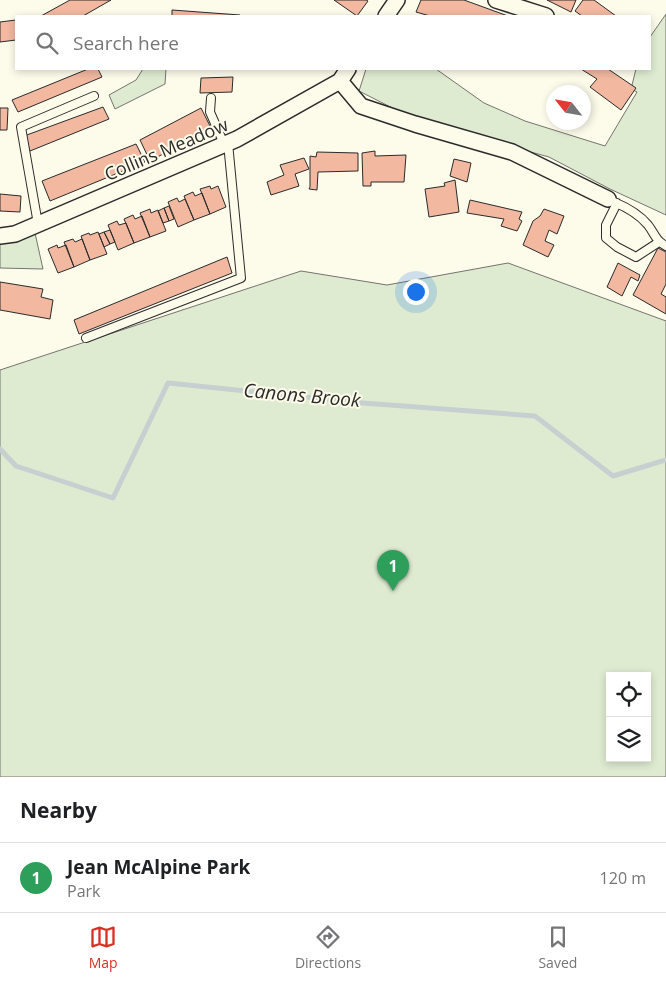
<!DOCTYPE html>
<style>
body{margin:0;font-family:"Open Sans",sans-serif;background:#f6f6f6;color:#202124}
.controls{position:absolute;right:15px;bottom:15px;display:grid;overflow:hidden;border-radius:0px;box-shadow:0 2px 8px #0003}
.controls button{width:45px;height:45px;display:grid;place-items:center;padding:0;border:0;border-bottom:1px solid #e0e0e0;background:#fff;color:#202124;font:25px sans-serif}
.compass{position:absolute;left:546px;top:85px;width:45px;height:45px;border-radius:50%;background:#fff;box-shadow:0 2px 8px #0003;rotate:301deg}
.you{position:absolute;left:415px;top:291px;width:18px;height:18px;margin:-12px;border:4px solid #fff;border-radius:50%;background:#1a73e8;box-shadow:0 0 0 8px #1a73e833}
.badge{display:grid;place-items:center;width:32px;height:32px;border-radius:50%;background:#d93025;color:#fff;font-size:16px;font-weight:700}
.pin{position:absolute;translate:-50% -41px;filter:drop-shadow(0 1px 2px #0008)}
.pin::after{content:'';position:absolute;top:26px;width:18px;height:15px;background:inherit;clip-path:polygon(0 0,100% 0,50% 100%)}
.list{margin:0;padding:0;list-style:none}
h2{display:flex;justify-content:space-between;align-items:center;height:65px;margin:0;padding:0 20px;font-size:21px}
h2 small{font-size:16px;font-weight:400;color:#757577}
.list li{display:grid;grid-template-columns:32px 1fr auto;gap:15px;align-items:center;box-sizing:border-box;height:70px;padding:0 20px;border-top:1px solid #e0e0e0}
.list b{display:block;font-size:19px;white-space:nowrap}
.list p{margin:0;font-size:16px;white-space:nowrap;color:#757577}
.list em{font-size:16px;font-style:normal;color:#757577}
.icon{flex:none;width:28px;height:28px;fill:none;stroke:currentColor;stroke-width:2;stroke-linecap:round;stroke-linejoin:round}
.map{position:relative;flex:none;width:666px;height:777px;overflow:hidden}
.search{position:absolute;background:#fff;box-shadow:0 2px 8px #0003;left:15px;right:15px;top:15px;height:55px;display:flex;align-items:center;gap:12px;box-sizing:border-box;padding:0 18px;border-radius:0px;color:#757577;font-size:19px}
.sheet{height:135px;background:#fff}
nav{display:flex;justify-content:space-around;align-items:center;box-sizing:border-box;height:70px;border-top:1px solid #e0e0e0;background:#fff;font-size:14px;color:#757577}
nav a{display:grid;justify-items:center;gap:2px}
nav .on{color:#d93025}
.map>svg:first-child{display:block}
.green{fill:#deebd1;stroke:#74746e;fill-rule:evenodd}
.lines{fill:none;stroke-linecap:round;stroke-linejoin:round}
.stream{stroke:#c7d0d0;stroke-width:5}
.building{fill:#f2b8a0;stroke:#2b2b2b}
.lane-casing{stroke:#2b2b2b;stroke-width:10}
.street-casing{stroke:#2b2b2b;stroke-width:18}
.lane{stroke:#fdfbea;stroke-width:8}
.street{stroke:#fdfbea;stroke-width:15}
.labels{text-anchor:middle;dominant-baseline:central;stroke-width:4;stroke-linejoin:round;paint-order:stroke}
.street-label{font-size:18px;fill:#2b2b2b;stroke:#fdfbea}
.water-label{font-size:19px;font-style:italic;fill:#2b2b2b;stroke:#fdfbea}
</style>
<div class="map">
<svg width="666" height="777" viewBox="0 0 666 777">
<rect width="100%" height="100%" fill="#fdfbea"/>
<path class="green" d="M 666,14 L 666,215 L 610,189 L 549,157 L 418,121 L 359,91 L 366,69 L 436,69 L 484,103 L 525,121 L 605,146 L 637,92 L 631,89 L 636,69 L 650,69 L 650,37 Z
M 143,69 L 166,69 L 165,84 L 115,109 L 109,95 L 136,80 Z
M 35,233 L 43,269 L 0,268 L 0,240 Z
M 508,263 L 666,321 L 666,777 L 0,777 L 0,370 L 301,271 L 387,285 ZM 610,676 L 647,676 L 647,758 L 610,758 Z"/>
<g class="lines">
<path class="stream" d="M 0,449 L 16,466 L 113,498 L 168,383 L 363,403 L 535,416 L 613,476 L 666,460"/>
</g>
<path class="building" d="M 70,0 L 111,0 L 83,16 L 41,16 Z
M 334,0 L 366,0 L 368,1 L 357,16 Z
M 421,0 L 464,0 L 508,16 L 430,16 L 416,12 Z
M 547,0 L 576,0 L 571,12 Z
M 583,0 L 594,0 L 616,16 L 582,16 L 575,11 Z
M 172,10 L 240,15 L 240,16 L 172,16 Z
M 16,20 L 16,40 L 0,42 L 0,22 Z
M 88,69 L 98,69 L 102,77 L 18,112 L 12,100 Z
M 581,69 L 608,69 L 636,88 L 621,110 L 590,87 L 597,79 Z
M 233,77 L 232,92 L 200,93 L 201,78 Z
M 103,107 L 109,119 L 30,151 L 24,136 Z
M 0,108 L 8,108 L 7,130 L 0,130 Z
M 201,108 L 211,128 L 150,161 L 140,140 Z
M 136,144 L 145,162 L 50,201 L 42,181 Z
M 375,151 L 375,156 L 406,155 L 404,182 L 371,182 L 371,186 L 363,186 L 362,153 Z
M 317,152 L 358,153 L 358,171 L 318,172 L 317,190 L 309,189 L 310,187 L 310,156 L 316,157 Z
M 304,158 L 309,169 L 295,174 L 299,186 L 271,195 L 267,182 L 284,175 L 280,165 Z
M 454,159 L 471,163 L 467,182 L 450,176 Z
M 455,180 L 459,212 L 429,217 L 425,189 L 445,186 L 444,183 Z
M 210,186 L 211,189 L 218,186 L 226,207 L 210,214 L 200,189 Z
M 193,192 L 195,196 L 202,193 L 210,214 L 194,220 L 184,196 Z
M 0,194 L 21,196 L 20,212 L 0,211 Z
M 177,198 L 179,202 L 185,199 L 194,220 L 178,227 L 168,202 Z
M 470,200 L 522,212 L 519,219 L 522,221 L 517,231 L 501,226 L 504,219 L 467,213 Z
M 169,206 L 174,219 L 169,221 L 164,208 Z
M 164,208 L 169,221 L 163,223 L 158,211 Z
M 150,209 L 151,213 L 158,210 L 166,231 L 150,237 L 140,213 Z
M 544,209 L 564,216 L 557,234 L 549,230 L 545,241 L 554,245 L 548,257 L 523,245 L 533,221 L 540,216 Z
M 133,215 L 135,219 L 142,216 L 150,237 L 134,243 L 124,219 Z
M 117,221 L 119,225 L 126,223 L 134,243 L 118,250 L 108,225 Z
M 110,230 L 115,242 L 110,244 L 104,232 Z
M 98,232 L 107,254 L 90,260 L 81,236 L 89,233 L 90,235 Z
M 104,232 L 110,244 L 104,247 L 99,234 Z
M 73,239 L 75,242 L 82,239 L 90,260 L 74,267 L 64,242 Z
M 57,245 L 58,248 L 66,245 L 74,267 L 58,273 L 48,249 Z
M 658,248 L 666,252 L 666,284 L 661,294 L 666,297 L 666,314 L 633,295 Z
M 227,257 L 232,273 L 79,334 L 74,320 Z
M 618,263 L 640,275 L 638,281 L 631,277 L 622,296 L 607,287 Z
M 0,282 L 43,289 L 41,297 L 53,300 L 50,319 L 0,310 Z"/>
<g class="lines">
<g class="lane-casing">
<path id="lane" d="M 211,98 L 210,112 L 224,144
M 614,202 C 626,207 639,214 648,225 C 655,234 655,240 666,246
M 617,203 L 606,225 L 606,238 L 617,247 L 636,257 L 659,242
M 38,224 L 21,127 L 94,96
M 86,338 L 241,278 L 228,143"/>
</g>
<g class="street-casing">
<path id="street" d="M 496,0 L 546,16
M 386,16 L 397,0
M 340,81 L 361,106 L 415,124 L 512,152 L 608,199
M 0,236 L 15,234 L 237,139 L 340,81 L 348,69"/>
</g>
<use href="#lane" class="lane"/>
<use href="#street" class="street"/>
</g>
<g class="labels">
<g class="street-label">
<text transform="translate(166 149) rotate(-23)">Collins Meadow</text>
</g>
<g class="water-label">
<text transform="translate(302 395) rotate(5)">Canons Brook</text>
</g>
</g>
</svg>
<div class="controls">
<button><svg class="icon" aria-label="locate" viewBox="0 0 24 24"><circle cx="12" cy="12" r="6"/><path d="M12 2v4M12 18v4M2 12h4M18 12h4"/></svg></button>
<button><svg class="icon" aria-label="layers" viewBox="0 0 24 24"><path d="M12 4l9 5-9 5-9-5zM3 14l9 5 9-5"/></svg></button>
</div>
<svg class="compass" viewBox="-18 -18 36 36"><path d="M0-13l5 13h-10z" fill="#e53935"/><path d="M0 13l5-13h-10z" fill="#757577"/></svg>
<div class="you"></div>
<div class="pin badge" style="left:393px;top:591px;background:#2e9e5b">1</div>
<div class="search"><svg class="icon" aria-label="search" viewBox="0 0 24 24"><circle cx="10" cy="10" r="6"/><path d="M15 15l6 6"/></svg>Search here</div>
</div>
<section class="sheet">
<h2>Nearby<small></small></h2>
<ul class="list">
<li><span class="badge" style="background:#2e9e5b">1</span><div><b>Jean McAlpine Park</b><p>Park</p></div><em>120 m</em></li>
</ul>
</section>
<nav>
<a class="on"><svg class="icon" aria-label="map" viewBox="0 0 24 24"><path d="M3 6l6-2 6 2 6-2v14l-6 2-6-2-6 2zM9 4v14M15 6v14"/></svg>Map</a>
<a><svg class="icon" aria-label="directions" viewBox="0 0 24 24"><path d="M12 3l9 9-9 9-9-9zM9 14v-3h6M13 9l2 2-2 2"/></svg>Directions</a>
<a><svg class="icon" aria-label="saved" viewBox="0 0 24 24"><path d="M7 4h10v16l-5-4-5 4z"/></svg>Saved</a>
</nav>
